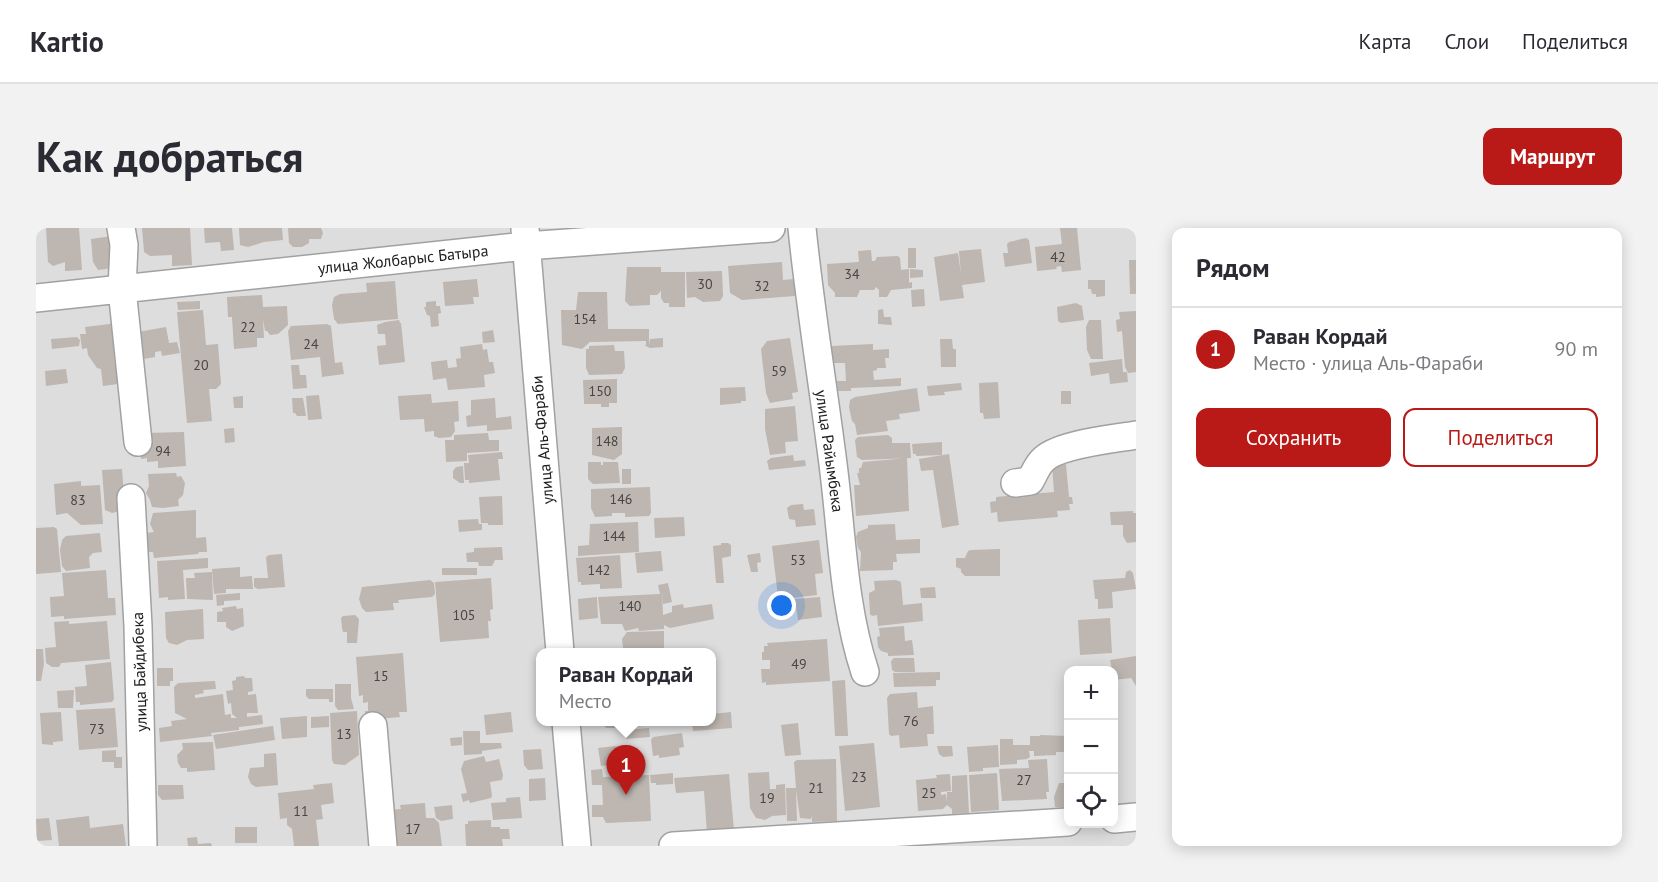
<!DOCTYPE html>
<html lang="ru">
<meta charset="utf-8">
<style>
body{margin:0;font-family:"PT Sans",sans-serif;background:#f2f2f3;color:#2b2b33}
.controls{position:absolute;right:18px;bottom:18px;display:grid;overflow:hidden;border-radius:12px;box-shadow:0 3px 15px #0003}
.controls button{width:54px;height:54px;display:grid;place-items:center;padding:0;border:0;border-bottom:2px solid #e1e1e2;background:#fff;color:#2b2b33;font:30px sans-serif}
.you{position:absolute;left:746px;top:378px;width:21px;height:21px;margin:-15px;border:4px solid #fff;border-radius:50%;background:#1a73e8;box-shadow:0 0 0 9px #1a73e833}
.badge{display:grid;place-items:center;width:39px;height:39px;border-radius:50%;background:#ba1a17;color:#fff;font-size:20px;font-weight:700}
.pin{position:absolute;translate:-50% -50px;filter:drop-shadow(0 2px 3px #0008)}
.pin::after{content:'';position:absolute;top:32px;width:21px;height:18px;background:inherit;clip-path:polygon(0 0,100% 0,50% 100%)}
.popup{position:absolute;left:500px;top:420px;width:180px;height:78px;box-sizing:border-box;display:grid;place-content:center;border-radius:12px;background:#fff;filter:drop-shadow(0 2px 4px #0005);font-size:20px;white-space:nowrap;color:#7c7c81}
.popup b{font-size:22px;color:#2b2b33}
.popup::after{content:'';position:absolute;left:50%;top:100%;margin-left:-12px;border:12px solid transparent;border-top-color:#fff}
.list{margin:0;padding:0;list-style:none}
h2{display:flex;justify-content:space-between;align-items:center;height:78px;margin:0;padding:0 24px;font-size:26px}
h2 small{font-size:20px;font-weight:400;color:#7c7c81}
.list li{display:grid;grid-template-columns:39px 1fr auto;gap:18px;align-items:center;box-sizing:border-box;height:84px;padding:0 24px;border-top:2px solid #e1e1e2}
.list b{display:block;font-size:22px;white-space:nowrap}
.list p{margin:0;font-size:20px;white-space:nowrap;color:#7c7c81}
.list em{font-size:20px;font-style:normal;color:#7c7c81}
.actions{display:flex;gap:12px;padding:18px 24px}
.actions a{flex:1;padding:14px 0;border:2px solid #ba1a17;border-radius:12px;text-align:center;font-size:21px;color:#ba1a17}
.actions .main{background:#ba1a17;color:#fff}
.icon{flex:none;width:33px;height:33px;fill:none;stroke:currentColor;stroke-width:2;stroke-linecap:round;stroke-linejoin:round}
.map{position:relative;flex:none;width:1100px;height:618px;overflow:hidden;border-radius:12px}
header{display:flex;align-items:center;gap:36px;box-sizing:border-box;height:84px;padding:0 30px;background:#fff;border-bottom:2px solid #e1e1e2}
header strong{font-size:28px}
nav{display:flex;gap:33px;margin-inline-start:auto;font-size:21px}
.intro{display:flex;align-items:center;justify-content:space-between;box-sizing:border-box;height:144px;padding:0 36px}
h1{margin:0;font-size:42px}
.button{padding:15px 27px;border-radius:12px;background:#ba1a17;color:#fff;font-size:21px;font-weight:700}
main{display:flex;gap:36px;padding:0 36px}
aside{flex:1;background:#fff;border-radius:12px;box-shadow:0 3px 15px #0003}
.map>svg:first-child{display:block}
.residential{fill:#dedddd;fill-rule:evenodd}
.building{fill:#bdb6b1}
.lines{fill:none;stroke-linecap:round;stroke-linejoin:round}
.minor-casing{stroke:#a1a1a1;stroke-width:30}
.minor{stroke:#fff;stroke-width:27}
.labels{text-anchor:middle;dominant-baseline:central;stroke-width:5;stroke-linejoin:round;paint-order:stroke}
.number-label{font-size:14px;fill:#474644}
.street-label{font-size:16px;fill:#202020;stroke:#fff}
</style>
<header>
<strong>Kartio</strong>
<nav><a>Карта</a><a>Слои</a><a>Поделиться</a></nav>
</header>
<div class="intro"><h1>Как добраться</h1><a class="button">Маршрут</a></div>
<main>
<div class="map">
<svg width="1100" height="618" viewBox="0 0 1100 618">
<rect width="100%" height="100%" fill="#f0ede8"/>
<path class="residential" d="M 0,0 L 1100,0 L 1100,618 L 0,618 ZM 504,424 L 676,424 L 676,494 L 504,494 ZM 1032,442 L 1078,442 L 1078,596 L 1032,596 Z"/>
<path class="building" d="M 10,0 L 43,0 L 46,42 L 29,43 L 29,34 L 17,38 L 12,34 Z
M 106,0 L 154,0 L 156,37 L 136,38 L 136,27 L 114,28 L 108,24 Z
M 168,0 L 196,0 L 198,22 L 185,23 L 184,14 L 169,15 Z
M 203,0 L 246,0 L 247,12 L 228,14 L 212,19 L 204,17 Z
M 252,0 L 285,0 L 287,5 L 285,11 L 273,11 L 273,15 L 266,19 L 257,19 L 253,15 Z
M 1024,0 L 1041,0 L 1045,42 L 1026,44 L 1025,38 L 1020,39 L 1021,41 L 1001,43 L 999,19 L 1026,16 Z
M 76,8 L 77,40 L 62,42 L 57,34 L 55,11 Z
M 990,10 L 993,12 L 996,35 L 969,39 L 967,25 L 972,25 L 971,16 L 973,14 Z
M 872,20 L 880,20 L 880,40 L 872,40 Z
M 945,21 L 949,54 L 926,57 L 928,70 L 904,73 L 898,29 L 922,25 L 925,46 L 923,23 Z
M 835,22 L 836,33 L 839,33 L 841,29 L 862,28 L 864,30 L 865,42 L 873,41 L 873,55 L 876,54 L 876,60 L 855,62 L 851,69 L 843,69 L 843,62 L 840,59 L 838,62 L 824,62 L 821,69 L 799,69 L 799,65 L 792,57 L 791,36 L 823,34 L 822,23 Z
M 1093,32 L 1100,32 L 1100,66 L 1094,66 Z
M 746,34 L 747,52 L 758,51 L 759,68 L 706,72 L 694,65 L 692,38 Z
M 591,39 L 625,39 L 625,44 L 649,44 L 649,79 L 633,79 L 633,75 L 628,75 L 625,70 L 625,63 L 621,67 L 614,67 L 614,77 L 594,78 L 589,73 Z
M 874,41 L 887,42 L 887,49 L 874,50 Z
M 686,43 L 687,68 L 684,73 L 667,74 L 659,69 L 651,70 L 650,44 Z
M 441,51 L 443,69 L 437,69 L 438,76 L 409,78 L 407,54 Z
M 1052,52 L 1069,52 L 1069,68 L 1060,69 L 1060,66 L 1056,66 L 1055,61 L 1052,61 Z
M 359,53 L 362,91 L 302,96 L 298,91 L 296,77 L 298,69 L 304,66 L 331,64 L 330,55 Z
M 888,61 L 889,78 L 876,79 L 875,62 Z
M 542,64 L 571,64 L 572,101 L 613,101 L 613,117 L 614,111 L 627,110 L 627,119 L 614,120 L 608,117 L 610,117 L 610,113 L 554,114 L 546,121 L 526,117 L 525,82 L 540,82 Z
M 226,67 L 227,79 L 251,78 L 252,97 L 242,106 L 234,107 L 231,103 L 229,103 L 227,91 L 228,110 L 221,110 L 221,119 L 198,121 L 196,89 L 192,89 L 191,69 Z
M 164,73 L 164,81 L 142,82 L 141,74 Z
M 400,73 L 400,78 L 404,78 L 405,85 L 402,86 L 403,98 L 395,99 L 394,88 L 391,87 L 388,79 L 390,79 L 390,74 Z
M 1040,75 L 1046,78 L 1048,92 L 1025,95 L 1022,93 L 1021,79 Z
M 847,81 L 848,89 L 855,89 L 856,97 L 842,96 L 842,82 Z
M 167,82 L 170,117 L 182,116 L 185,156 L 180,161 L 173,161 L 176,193 L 151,195 L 141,84 Z
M 1100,83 L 1100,144 L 1092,145 L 1089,139 L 1086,103 L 1081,104 L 1080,92 L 1084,91 L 1083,84 Z
M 363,92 L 364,95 L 365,95 L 369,134 L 343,137 L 341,118 L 350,117 L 349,106 L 342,106 L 341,97 L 349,94 Z
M 1053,92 L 1065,92 L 1067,131 L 1055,131 L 1051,122 L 1050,99 Z
M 82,95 L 86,128 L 78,129 L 82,156 L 67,158 L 65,141 L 61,140 L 52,127 L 51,120 L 46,121 L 44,106 L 50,106 L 49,99 Z
M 291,96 L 295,98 L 299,135 L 306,134 L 308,146 L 286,149 L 284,129 L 255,132 L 252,103 L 255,98 Z
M 130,99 L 133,115 L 141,114 L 144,125 L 126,128 L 125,123 L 119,124 L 119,129 L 102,132 L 102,104 Z
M 457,102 L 459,114 L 447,115 L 446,104 Z
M 41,109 L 44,112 L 43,118 L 16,121 L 15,111 Z
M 754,110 L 762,164 L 756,165 L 757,171 L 734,175 L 730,165 L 725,121 L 731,113 Z
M 904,111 L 916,111 L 917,121 L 920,121 L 920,139 L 905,139 Z
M 446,116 L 447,122 L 451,121 L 453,134 L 457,134 L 459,145 L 448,147 L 449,159 L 412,162 L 410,150 L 397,152 L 395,134 L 411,132 L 412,140 L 421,139 L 420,131 L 425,130 L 424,119 Z
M 837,116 L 837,122 L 853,121 L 853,130 L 849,130 L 850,140 L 841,140 L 841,142 L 837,143 L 838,152 L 865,150 L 865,158 L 815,160 L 815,163 L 802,163 L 801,153 L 810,153 L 809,135 L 796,135 L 796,118 Z
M 578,117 L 579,123 L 588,123 L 589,140 L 586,146 L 553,147 L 550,140 L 550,121 L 553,121 L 553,118 Z
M 1086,131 L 1087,144 L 1091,144 L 1092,154 L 1074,156 L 1073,145 L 1055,148 L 1053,135 Z
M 255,137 L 263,137 L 264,147 L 270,147 L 271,160 L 257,161 Z
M 30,141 L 32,155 L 10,158 L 9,143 Z
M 581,151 L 581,175 L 573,175 L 573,179 L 565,179 L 565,176 L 548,176 L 547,152 Z
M 962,154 L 964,190 L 948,191 L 947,185 L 944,185 L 943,155 Z
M 925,155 L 926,162 L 908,164 L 909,167 L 893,168 L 892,166 L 891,158 Z
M 709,159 L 710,173 L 705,173 L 705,175 L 684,177 L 684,160 Z
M 881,160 L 884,183 L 863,186 L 864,191 L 850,193 L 852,203 L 821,207 L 819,196 L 816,193 L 813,179 L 814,172 L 819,169 Z
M 1025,163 L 1035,163 L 1035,176 L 1025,176 Z
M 395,166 L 396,175 L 422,173 L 423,193 L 418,194 L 419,203 L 415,209 L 403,210 L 398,208 L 398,203 L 389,204 L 388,191 L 364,192 L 362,168 Z
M 283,167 L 286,191 L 272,192 L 270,168 Z
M 207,168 L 207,180 L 198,180 L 197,169 Z
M 256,170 L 267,170 L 270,188 L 261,188 L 259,185 L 257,185 Z
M 459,170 L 460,190 L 475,188 L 476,201 L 451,203 L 451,197 L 431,199 L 430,188 L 435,187 L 435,172 Z
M 759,178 L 762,213 L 749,214 L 750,225 L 734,227 L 729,201 L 729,181 Z
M 586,199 L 586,226 L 578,232 L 556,227 L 556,200 Z
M 198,200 L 199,214 L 189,215 L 188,201 Z
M 148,204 L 150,238 L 122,240 L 122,233 L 111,234 L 111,230 L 105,231 L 104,216 L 109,205 Z
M 452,205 L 453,212 L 463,212 L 463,223 L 431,225 L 431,233 L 410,234 L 409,212 L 418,212 L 418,207 Z
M 852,207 L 856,210 L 856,215 L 874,215 L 875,230 L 826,232 L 821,229 L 819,212 L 822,209 Z
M 906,214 L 906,227 L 880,228 L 880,226 L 877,226 L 876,216 Z
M 466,224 L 467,231 L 462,231 L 464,252 L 433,255 L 433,252 L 429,252 L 428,235 L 433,235 L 432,227 Z
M 913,226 L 923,297 L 906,300 L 897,242 L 885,243 L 883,231 Z
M 757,227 L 758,233 L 769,232 L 770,238 L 733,242 L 731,233 L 735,230 Z
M 871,230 L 873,283 L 820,288 L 818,257 L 824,257 L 821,245 L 823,245 L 823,240 L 825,240 L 827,234 Z
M 552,234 L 565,234 L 565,237 L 567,237 L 567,234 L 582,234 L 584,255 L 557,256 L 552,251 Z
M 1030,236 L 1033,269 L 1036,269 L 1037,276 L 1033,276 L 1034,282 L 1021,283 L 1022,289 L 962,294 L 961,284 L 955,285 L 954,274 L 960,273 L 960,269 L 1018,264 L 1016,237 Z
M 427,238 L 428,255 L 424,255 L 417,250 L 417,243 L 420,239 Z
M 86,241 L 89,279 L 84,283 L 76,285 L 69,282 L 66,242 Z
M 586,241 L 595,241 L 595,256 L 586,256 Z
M 140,245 L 141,249 L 145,248 L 149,255 L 147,267 L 142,272 L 143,278 L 127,280 L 116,279 L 114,272 L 110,265 L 113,258 L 112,246 Z
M 45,253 L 45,258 L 64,257 L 67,296 L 45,297 L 31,285 L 20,287 L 18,256 Z
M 614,259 L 615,285 L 613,288 L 589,289 L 589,285 L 576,285 L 576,288 L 559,289 L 555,280 L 555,261 Z
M 466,268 L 467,297 L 452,297 L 452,295 L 445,295 L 443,269 Z
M 767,276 L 768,282 L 778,281 L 780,297 L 760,299 L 759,292 L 753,291 L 751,280 L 755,277 Z
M 160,282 L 160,310 L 170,309 L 171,324 L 163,324 L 162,326 L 118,330 L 117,324 L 111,324 L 110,305 L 118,304 L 114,296 L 117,285 Z
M 1097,283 L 1097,285 L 1100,285 L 1100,314 L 1091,315 L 1087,308 L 1087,297 L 1075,297 L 1074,284 Z
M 648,289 L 649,308 L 619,310 L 618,290 Z
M 442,291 L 443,296 L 446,296 L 446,302 L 423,304 L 422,292 Z
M 602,294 L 603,324 L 542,328 L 542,318 L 553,317 L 554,296 Z
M 859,296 L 860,312 L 884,311 L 884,325 L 860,326 L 861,334 L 857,334 L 857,342 L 824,343 L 825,324 L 822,320 L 820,309 L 822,304 L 832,300 L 832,297 Z
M 18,299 L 21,301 L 25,344 L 0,346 L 0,300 Z
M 64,305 L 66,324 L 57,325 L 53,329 L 54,340 L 30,343 L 26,338 L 24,322 L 26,312 L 30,308 Z
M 783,312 L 787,345 L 779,346 L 781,367 L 756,370 L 755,367 L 742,369 L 736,318 Z
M 685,315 L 692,315 L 695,317 L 695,328 L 686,330 L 688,355 L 680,355 L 677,318 L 685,317 Z
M 466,319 L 467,332 L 459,332 L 456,338 L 443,338 L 442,334 L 431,334 L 430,325 L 438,324 L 438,320 Z
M 964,321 L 964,348 L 929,348 L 925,344 L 925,341 L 920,339 L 920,330 L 929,330 L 932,323 L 935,322 Z
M 625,323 L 627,343 L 601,345 L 599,325 Z
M 724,325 L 725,334 L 721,335 L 722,344 L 715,344 L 711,327 Z
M 246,326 L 249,359 L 222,361 L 218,359 L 218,350 L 232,350 L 230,329 L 233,327 Z
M 584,327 L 586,360 L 564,361 L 564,356 L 545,357 L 545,354 L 542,354 L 540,330 Z
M 172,330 L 172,340 L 147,342 L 149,371 L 132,372 L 132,369 L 123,370 L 121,333 Z
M 204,339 L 204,349 L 216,348 L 217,361 L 190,361 L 190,365 L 178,366 L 176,341 Z
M 406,340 L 441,340 L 441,347 L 406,347 Z
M 70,342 L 72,370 L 79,370 L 80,387 L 28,391 L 28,388 L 15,389 L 14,369 L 28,368 L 26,345 Z
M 1094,342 L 1097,345 L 1100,361 L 1076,364 L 1077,380 L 1062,381 L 1062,371 L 1059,371 L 1057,352 L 1089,350 L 1090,344 Z
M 176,344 L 177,372 L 151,371 L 150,350 L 159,350 L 158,345 Z
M 455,350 L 457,381 L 454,382 L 455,393 L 452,393 L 453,410 L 404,414 L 399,354 Z
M 394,352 L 398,355 L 399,366 L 396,369 L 362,372 L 363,375 L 357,375 L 358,382 L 330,384 L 326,380 L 323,371 L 326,359 Z
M 860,352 L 865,354 L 867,377 L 886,375 L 887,393 L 842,398 L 841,387 L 836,388 L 834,386 L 833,369 L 833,365 L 839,362 L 838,353 Z
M 632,355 L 636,374 L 627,376 L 626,363 L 627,387 L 636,384 L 636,378 L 647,376 L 648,380 L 676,376 L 678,391 L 634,400 L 628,397 L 628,401 L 603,403 L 602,400 L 589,403 L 586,396 L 565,396 L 562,369 L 624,366 L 622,357 Z
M 899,359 L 900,370 L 885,370 L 884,360 Z
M 204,365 L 204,372 L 188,373 L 188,377 L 181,378 L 180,367 Z
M 561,369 L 562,390 L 543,392 L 542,371 Z
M 784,369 L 786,389 L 762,392 L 759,371 Z
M 200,378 L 201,381 L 207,380 L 208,398 L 196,403 L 190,399 L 190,394 L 181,394 L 181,384 L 187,383 L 186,380 Z
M 167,381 L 168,411 L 151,412 L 141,417 L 133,415 L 130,410 L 129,384 Z
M 319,387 L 323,391 L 321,415 L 311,415 L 311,404 L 307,404 L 306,400 L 305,390 L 307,388 Z
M 1074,390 L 1076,425 L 1044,427 L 1042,392 Z
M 33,393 L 33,396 L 71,393 L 74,431 L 25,435 L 23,439 L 16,439 L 10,435 L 9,420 L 20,419 L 18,394 Z
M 868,398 L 869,413 L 876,412 L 878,427 L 852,428 L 852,425 L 845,423 L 842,419 L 841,409 L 844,408 L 843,400 Z
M 628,403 L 628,424 L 573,424 L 575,421 L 587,420 L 586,411 L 591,404 Z
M 791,411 L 794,453 L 730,457 L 730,454 L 726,455 L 725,441 L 734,441 L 734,432 L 726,432 L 726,424 L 728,424 L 728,418 L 732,418 L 731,415 Z
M 0,421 L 7,421 L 8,436 L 5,453 L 0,453 Z
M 367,425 L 371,484 L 363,484 L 364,489 L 329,492 L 329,483 L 332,483 L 332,474 L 327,475 L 327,467 L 323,468 L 320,429 Z
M 1100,428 L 1100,458 L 1095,450 L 1078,452 L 1078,442 L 1076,442 L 1074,432 Z
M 858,430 L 878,430 L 879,444 L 859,444 L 856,442 L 855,433 Z
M 75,434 L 78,471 L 76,474 L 44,477 L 44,474 L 40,474 L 39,459 L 51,458 L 49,437 Z
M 121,440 L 137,440 L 137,453 L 134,453 L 134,458 L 121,458 Z
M 904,444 L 904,452 L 900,452 L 900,458 L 858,459 L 857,445 Z
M 208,448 L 209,450 L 216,450 L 217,463 L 212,464 L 212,467 L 220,466 L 222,485 L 211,485 L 211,489 L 226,487 L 227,496 L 203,499 L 203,502 L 175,505 L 176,508 L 124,514 L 123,500 L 136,498 L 135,493 L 151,491 L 139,485 L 138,459 L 142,455 L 179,453 L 180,461 L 167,462 L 168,465 L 159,467 L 159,470 L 187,466 L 189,487 L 195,486 L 195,490 L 201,490 L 196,486 L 195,475 L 192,476 L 190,463 L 197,462 L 196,453 L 200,452 L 200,449 Z
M 809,452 L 812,508 L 799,508 L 796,453 Z
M 299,456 L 315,456 L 315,470 L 318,481 L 302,482 L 299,478 Z
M 270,461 L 297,461 L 297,474 L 293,474 L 293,471 L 273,471 L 270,468 Z
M 38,462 L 37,480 L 22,480 L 21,463 Z
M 881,464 L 882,480 L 897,478 L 898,506 L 891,506 L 892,518 L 864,520 L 863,507 L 855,508 L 853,506 L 851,470 L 854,466 Z
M 79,480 L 82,519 L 43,522 L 40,482 Z
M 321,483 L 323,527 L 309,537 L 298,536 L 296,532 L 294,485 Z
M 25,484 L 27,513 L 17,514 L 17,517 L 6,516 L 4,485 Z
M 475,484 L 477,504 L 450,507 L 448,487 Z
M 695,484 L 696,500 L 657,503 L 656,494 L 676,494 L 676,486 Z
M 271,488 L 271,509 L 246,511 L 244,490 Z
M 293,488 L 293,499 L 275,500 L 275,489 Z
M 568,494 L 601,494 L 601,497 L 590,497 L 590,500 L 571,500 L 569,499 Z
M 762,495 L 765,527 L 749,528 L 745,497 Z
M 237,498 L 239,512 L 180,521 L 177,507 Z
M 613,500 L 614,509 L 590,511 L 589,502 Z
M 427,503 L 444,503 L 444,515 L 465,515 L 466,520 L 446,523 L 446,526 L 428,527 Z
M 646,505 L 648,519 L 643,520 L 644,527 L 623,530 L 623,527 L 617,528 L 615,512 L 617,509 Z
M 1004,507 L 1032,508 L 1032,524 L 1020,524 L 1020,527 L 998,528 L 998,523 L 993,523 L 994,529 L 991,531 L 981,532 L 981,536 L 964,537 L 964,511 L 977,511 L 977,517 L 994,517 L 994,508 L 1004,508 Z
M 426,509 L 426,517 L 415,518 L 414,510 Z
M 177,514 L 179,542 L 151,544 L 151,540 L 145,540 L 142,535 L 141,527 L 147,521 L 146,515 Z
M 838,515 L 844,579 L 809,583 L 803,518 Z
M 589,517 L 591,534 L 589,535 L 565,538 L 562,520 Z
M 962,517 L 963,539 L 947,540 L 947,543 L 933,544 L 931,519 Z
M 901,518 L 916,518 L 917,528 L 907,529 L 903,526 Z
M 505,521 L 507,541 L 492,542 L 488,537 L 487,522 Z
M 80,522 L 80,529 L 86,529 L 86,540 L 78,540 L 78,534 L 66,534 L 66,523 Z
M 240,525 L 242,557 L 220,559 L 215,556 L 212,549 L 214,540 L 228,539 L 228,526 Z
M 448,528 L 450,534 L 463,531 L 467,547 L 466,552 L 454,554 L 456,568 L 455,570 L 434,575 L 433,572 L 427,574 L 425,566 L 431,565 L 425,541 L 428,533 Z
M 800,531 L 801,593 L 776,594 L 776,588 L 775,591 L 764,590 L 760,562 L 761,593 L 751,593 L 750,560 L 760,560 L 758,534 L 761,532 Z
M 1011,531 L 1013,564 L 1010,564 L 1011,571 L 966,573 L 963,541 L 993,540 L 992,532 Z
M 566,541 L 567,549 L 613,547 L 615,593 L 570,595 L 567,589 L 556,589 L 556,577 L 567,577 L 566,557 L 556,557 L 555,542 Z
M 733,544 L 734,561 L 740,561 L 740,557 L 749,556 L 750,587 L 736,588 L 729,592 L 720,590 L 714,580 L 712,545 Z
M 637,545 L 637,556 L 620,557 L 620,555 L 615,555 L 614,547 Z
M 961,545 L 963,582 L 935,584 L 933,547 Z
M 693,546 L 698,602 L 671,605 L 668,563 L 640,565 L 638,550 Z
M 914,546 L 915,563 L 905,564 L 905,567 L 910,566 L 911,574 L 911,564 L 916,564 L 916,548 L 931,547 L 933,585 L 916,586 L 916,581 L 911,577 L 907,581 L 882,583 L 880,552 L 901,550 L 900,547 Z
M 509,550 L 510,572 L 493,573 L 493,551 Z
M 296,555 L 298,575 L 285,577 L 287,591 L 280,592 L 283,618 L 258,618 L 256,601 L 251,597 L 251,590 L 244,591 L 242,565 L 278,561 L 277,557 Z
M 1023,555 L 1032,555 L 1032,580 L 1019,579 L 1018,569 Z
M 122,557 L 147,557 L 148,571 L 126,572 L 122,567 Z
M 484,569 L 486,590 L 457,592 L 455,575 L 470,574 L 470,570 Z
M 389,575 L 390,590 L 398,590 L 403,595 L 406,618 L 358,618 L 349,582 L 365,581 L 364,577 Z
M 416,577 L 417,591 L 405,593 L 400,590 L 398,579 Z
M 53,588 L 54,600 L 87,596 L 90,618 L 23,618 L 20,592 Z
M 13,590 L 16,612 L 1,613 L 0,591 Z
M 455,592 L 455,599 L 464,599 L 464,601 L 473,601 L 474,611 L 466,611 L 467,618 L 430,618 L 429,596 L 432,596 L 432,593 Z
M 199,599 L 221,599 L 221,615 L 199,615 Z
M 161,609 L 162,616 L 175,615 L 176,618 L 152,618 L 151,610 Z"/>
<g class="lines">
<g class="minor-casing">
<path id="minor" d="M 85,0 L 88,17 L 86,61 L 102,214
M 766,0 C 774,79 787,157 797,236 C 806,305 807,377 829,444
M 489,1 L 524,424
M 0,70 L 490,18 L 735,0
M 979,255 L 994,253 C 998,246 1001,238 1006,233 C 1020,216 1078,211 1100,207
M 95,270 L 102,398 L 107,618
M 530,494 L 541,618
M 337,498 L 347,618
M 1078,591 L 1100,589
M 637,618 L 1032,594"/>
</g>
<use href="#minor" class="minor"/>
</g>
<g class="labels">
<g class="number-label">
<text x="1022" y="29">42</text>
<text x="816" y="46">34</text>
<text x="669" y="56">30</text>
<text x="726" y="58">32</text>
<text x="549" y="91">154</text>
<text x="212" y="99">22</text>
<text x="275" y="116">24</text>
<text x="165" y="137">20</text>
<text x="743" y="143">59</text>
<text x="564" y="163">150</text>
<text x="571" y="213">148</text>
<text x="127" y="223">94</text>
<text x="585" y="271">146</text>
<text x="42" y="272">83</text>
<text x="578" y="308">144</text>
<text x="762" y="332">53</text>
<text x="563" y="342">142</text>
<text x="594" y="378">140</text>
<text x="428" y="387">105</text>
<text x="763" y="436">49</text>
<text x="345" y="448">15</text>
<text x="875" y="493">76</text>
<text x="61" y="501">73</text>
<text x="308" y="506">13</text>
<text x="823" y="549">23</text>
<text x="988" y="552">27</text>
<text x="780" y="560">21</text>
<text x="893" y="565">25</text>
<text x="731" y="570">19</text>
<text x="265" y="583">11</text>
<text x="377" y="601">17</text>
</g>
<g class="street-label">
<text transform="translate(367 31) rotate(-6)">улица Жолбарыс Батыра</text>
<text transform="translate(506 212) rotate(-95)">улица Аль-Фараби</text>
<text transform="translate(794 223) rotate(82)">улица Райымбека</text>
<text transform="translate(103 444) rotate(-92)">улица Байдибека</text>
</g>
</g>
</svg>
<div class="controls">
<button>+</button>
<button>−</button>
<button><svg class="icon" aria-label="locate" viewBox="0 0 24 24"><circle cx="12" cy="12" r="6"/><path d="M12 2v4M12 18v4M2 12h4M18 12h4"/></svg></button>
</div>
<div class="you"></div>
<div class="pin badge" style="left:590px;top:567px">1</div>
<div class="popup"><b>Раван Кордай</b>Место</div>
</div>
<aside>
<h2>Рядом<small></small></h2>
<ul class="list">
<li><span class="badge">1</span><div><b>Раван Кордай</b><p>Место · улица Аль-Фараби</p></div><em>90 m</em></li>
</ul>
<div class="actions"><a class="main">Сохранить</a><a>Поделиться</a></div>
</aside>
</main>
